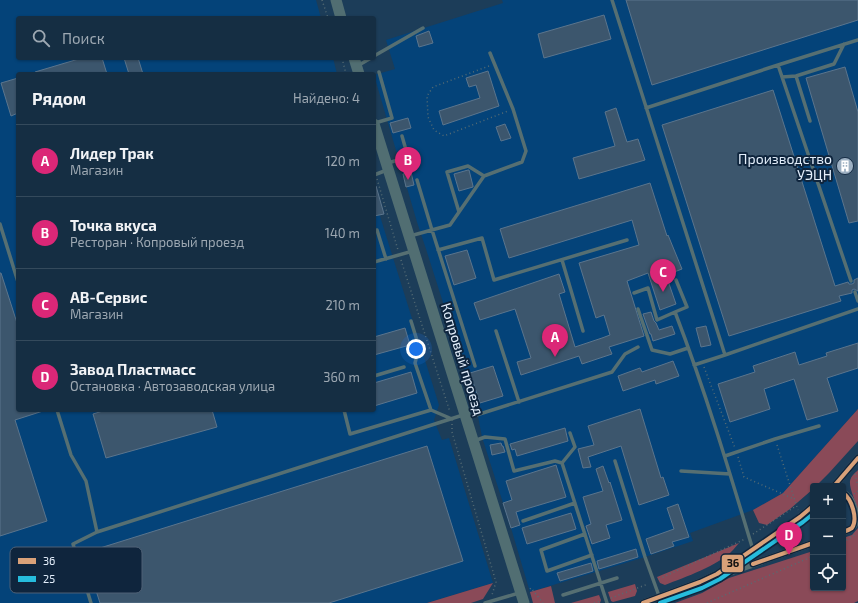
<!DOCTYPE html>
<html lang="ru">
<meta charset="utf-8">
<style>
body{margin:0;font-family:"Exo 2",sans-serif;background:#1e364a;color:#f1f3f6}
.controls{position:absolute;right:12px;bottom:12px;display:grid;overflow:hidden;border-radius:4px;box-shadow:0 1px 3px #0004}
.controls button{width:36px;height:36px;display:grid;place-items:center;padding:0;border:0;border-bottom:1px solid #344a5c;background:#152e43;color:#f1f3f6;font:20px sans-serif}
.you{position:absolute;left:416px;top:349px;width:14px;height:14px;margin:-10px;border:3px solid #fff;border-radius:50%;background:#1a73e8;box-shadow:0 0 0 6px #1a73e833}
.badge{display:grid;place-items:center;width:26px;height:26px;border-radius:50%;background:#db2777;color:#fff;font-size:13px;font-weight:700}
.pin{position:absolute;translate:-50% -33px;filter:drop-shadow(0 1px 2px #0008)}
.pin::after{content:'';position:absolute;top:21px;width:14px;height:12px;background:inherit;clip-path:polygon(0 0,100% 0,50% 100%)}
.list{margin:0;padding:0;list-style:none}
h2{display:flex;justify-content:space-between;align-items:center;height:52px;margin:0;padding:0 16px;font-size:17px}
h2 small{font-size:13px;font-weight:400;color:#9da8b2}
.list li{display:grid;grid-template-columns:26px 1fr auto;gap:12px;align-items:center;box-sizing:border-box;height:72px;padding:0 16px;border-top:1px solid #344a5c}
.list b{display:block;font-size:15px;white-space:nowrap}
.list p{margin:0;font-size:13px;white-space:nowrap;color:#9da8b2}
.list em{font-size:13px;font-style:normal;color:#9da8b2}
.icon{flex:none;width:22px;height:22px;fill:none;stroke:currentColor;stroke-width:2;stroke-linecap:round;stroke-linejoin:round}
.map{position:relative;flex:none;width:858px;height:603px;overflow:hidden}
.search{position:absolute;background:#152e43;box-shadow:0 1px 3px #0004;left:16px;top:16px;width:360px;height:44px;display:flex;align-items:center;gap:10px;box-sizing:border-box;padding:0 14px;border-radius:4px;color:#9da8b2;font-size:15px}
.panel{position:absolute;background:#152e43;box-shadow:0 1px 3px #0004;left:16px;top:72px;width:360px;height:340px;border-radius:4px}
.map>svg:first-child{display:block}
.built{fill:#044379}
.green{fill:#8a4a58}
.building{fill:#3c566d;stroke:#5b758d}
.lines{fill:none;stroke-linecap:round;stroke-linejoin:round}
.path{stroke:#566c74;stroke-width:1.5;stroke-dasharray:1 3;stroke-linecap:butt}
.service{stroke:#566f72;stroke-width:3.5}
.minor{stroke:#566f72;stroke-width:7}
.secondary{stroke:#516e72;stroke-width:11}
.bus-1-casing{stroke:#0f253d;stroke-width:7}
.bus-2-casing{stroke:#0f253d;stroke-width:7}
.bus-1{stroke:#d9a179;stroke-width:4}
.bus-2{stroke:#26bcdd;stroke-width:4}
.labels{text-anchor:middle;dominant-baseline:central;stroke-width:4;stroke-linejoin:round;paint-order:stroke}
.poi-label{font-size:14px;fill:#e3eefb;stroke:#0f253d;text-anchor:end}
.street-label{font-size:14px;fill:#e3eefb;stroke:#0f253d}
.key{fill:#0f253d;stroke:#4f6176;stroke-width:1}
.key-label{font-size:11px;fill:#e3eefb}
.line-badge{stroke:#0f253d;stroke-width:1.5}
.pale-badge-label{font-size:11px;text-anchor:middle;font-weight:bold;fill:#111}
</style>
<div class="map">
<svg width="858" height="603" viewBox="0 0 858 603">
<rect width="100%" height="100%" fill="#1c3d59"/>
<path class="built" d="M 0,0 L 316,0 L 321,18 L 18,18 L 18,58 L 333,58 L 337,74 L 18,74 L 18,410 L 374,410 L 374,197 L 439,405 L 434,420 L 442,440 L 449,438 L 493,583 L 427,603 L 0,603 Z
M 502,0 L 858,0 L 858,409 L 783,493 L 753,510 L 690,533 L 693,541 L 645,557 L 530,592 L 511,528 L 482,437 L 476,406 L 426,249 L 417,222 L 374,75 L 395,69 L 386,40 L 503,3 Z"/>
<path class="green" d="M 858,409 L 858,441 L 829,473 L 816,486 L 813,486 L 813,489 L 790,509 L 767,525 L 759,523 L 753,510 L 783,493 Z
M 858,470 L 858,510 C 856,503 849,488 850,481 C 851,476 855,473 858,470 Z
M 858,528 L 858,601 L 854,603 L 675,603 L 702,593 L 729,578 L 813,551 L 813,588 L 843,588 L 843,538 L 852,535 Z
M 739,543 C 737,545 735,548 733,550 C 718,566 685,577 665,585 L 660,583 L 657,577 Z
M 493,583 L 483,599 L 471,603 L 427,603 Z
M 635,584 L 637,591 L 635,596 L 613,602 L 611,601 L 608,592 Z
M 551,586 L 555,603 L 533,603 L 530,592 Z
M 599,595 L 601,600 L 600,603 L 571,603 Z"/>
<path class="building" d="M 626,0 L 858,0 L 858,20 L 652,85 Z
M 604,15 L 611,39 L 544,58 L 538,34 Z
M 429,31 L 433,43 L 419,47 L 416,36 Z
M 82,58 L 102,58 L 107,74 L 35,74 L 35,72 Z
M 124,58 L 138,58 L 143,74 L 129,74 Z
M 845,67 L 858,112 L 858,221 L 849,223 L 806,78 Z
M 488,71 L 499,106 L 443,125 L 439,111 L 480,98 L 476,85 L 469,87 L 466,78 Z
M 18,78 L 18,113 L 11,116 L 1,83 Z
M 773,90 L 835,286 L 848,282 L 849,284 L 852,284 L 854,283 L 854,280 L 858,278 L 858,291 L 854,289 L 852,290 L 852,293 L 839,296 L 841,301 L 729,336 L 662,125 Z
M 616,108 L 627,142 L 638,139 L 645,160 L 579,179 L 573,158 L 615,146 L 605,112 Z
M 408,118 L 411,128 L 393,133 L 390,123 Z
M 505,124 L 511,138 L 501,141 L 496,127 Z
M 468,170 L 469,170 L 473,186 L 473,187 L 459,191 L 454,174 Z
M 411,172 L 414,185 L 406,187 L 403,174 Z
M 650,183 L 667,236 L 668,235 L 682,269 L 666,275 L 676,304 L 660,310 L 648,273 L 627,281 L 644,336 L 609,347 L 612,354 L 582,364 L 579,356 L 521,375 L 517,362 L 531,358 L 515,309 L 480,320 L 474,303 L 559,274 L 565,292 L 559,294 L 575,347 L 602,338 L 610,335 L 604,315 L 596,318 L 579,263 L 639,245 L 632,220 L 509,258 L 500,229 Z
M 374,186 L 376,186 L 384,214 L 374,216 Z
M 467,250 L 476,278 L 454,285 L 445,256 Z
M 0,273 L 1,273 L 18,326 L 18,410 L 43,410 L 43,411 L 15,420 L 47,521 L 0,536 Z
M 651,312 L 654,321 L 656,323 L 659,330 L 672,326 L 675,334 L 653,341 L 651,334 L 650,334 L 643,314 Z
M 706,326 L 711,345 L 701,347 L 696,328 Z
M 405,328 L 410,345 L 374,355 L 374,337 Z
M 858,343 L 858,368 L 827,378 L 838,411 L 807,420 L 794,379 L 764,389 L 770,409 L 730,422 L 718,384 L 755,372 L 753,366 L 795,352 L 799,365 L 827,356 L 826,353 Z
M 673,361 L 679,376 L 656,384 L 655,380 L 623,391 L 618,376 L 640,368 L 642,372 Z
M 493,366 L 503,396 L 480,403 L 470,373 Z
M 411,372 L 417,393 L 374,406 L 374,383 Z
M 640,409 L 661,478 L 663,477 L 669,495 L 639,505 L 621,446 L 588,457 L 591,467 L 583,468 L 578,449 L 594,445 L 588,426 Z
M 106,410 L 212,410 L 217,427 L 106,458 L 93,414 Z
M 565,428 L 568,441 L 517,456 L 515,449 L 512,450 L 510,444 Z
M 501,443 L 502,446 L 503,446 L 505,452 L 492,455 L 490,445 Z
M 427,446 L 463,561 L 329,603 L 100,603 L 84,553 Z
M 556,465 L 566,497 L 516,512 L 520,525 L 511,528 L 503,503 L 512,500 L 506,481 Z
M 603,466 L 609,483 L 610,482 L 622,520 L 606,525 L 610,538 L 592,544 L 586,526 L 591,524 L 583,497 L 603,491 L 596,469 Z
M 678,504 L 689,537 L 672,542 L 674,546 L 651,554 L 646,539 L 674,529 L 667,508 Z
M 571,513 L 576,529 L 527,544 L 522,528 Z
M 636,549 L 638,557 L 599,569 L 597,561 Z
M 591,563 L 593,571 L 560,581 L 557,573 Z"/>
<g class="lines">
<path class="path" d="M 322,0 L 328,18
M 342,58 L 346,74
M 489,66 L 433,87 L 427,96 L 428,117 L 434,130 L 444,136 L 508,111
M 377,179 L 398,250
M 401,260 L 450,412
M 704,367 L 735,448
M 452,424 L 452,432 L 496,582 L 492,595
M 777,445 L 798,510
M 738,457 L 744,477 L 794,499
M 855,474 L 858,486
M 854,494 L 858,491
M 753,534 L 796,506
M 843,542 L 855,535
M 659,579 L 745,539
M 530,589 L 531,588 L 543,603
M 611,598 L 648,584
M 594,603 L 601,601
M 707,603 L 813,556"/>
<path class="service" d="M 612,0 L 725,355 L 694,365
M 374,56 L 423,28
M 359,65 L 371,58
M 778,65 L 858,40
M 796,76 L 810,121
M 782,77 L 796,76 L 834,64 L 844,44
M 646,108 L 778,65 L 851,281
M 375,123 L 392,118 L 379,72
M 388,163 L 408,157 L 402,136
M 374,175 L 387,170
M 417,180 L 432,230 L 475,366
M 459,212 L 447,172 L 468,166 L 484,176
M 0,224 L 18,282
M 377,230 L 386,259
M 410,236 L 450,225 L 484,176 L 522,162 L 526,151 L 513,109 L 490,53
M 438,250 L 482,238 L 494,280 L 627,240
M 562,260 L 583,331
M 374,262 L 413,251
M 855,292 L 858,301
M 634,293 L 648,288 L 657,320 L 675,312 C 705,390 729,470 753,550
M 638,309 L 652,350 L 670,354 L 688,348
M 675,312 L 687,307 L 676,280
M 411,321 L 419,347 L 415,363 L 431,410 L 452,419
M 496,331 L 519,402
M 725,355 L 858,309
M 374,376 L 404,367
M 57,410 L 71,455 L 86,481 L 97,532 L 73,544 L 91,603
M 344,410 L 350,434 L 431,410
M 467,418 L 612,372 L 625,354 L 638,347
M 474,441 L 485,437 L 505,439 L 514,471 L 555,461 L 562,463
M 725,456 L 775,439 L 819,426
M 615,461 L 645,557 L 659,596
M 562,463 L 607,603
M 562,463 L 575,447 L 570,433
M 681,471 L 730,474
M 523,521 L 575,503
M 97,532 L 463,415
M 585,534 L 541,550 L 547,571 L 592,555
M 563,595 L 617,578
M 485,603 L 519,593"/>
<path class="minor" d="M 834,486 L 858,458
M 843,493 C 853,498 858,514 854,525 C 852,529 847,531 843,532
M 719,576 L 813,543
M 643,603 L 700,582 L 717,574 L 753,550 L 800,517 L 813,506"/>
<path class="secondary" d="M 336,0 L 341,18
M 354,58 L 359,74
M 374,124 L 524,603"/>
<g class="bus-1-casing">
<path id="bus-1" d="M 834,486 L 858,458
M 843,493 C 852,499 858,519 852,528 C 849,530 846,531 843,532
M 753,564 L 813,543
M 643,603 L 700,582 L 717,574 L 800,517 L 813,506"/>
</g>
<g class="bus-2-casing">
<path id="bus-2" d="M 660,603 L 702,588 L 720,579 L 803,522 L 813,514"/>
</g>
<use href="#bus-1" class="bus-1"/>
<use href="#bus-2" class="bus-2"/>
</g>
<defs>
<g id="building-disc" transform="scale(0.9)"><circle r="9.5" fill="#9db0c2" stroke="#0f253d"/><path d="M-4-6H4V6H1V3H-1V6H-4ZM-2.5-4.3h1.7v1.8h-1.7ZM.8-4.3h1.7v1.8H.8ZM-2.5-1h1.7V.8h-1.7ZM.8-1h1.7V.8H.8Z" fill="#fff"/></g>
</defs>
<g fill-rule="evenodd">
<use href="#building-disc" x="845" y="166"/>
</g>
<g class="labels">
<g class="poi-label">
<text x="832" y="158">Производство<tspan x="832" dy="16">УЭЦН</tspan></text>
</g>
<g class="street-label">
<text transform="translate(463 359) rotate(73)">Копровый проезд</text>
</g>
</g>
<rect x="10" y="547" width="132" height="46" rx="6" class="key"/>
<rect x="18" y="558" width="18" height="6" fill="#d9a179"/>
<rect x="18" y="576" width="18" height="6" fill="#26bcdd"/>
<g class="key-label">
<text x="43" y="565">36</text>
<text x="43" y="583">25</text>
</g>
<rect class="line-badge" x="721" y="554" width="23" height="19" rx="4" fill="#d9a179"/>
<g class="pale-badge-label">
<text x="733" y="567">36</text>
</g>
</svg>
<div class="controls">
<button>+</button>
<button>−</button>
<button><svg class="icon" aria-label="locate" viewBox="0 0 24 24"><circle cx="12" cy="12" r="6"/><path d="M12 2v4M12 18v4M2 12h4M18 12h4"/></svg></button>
</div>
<div class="you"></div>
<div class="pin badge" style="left:555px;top:357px">A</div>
<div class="pin badge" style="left:408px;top:180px">B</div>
<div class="pin badge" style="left:663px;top:292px">C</div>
<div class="pin badge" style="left:789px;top:555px">D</div>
<div class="search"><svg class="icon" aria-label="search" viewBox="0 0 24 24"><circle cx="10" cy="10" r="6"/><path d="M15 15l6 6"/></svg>Поиск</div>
<section class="panel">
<h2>Рядом<small>Найдено: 4</small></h2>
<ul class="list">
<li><span class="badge">A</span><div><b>Лидер Трак</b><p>Магазин</p></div><em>120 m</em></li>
<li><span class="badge">B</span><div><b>Точка вкуса</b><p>Ресторан · Копровый проезд</p></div><em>140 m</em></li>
<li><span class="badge">C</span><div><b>АВ-Сервис</b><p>Магазин</p></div><em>210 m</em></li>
<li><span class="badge">D</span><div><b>Завод Пластмасс</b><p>Остановка · Автозаводская улица</p></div><em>360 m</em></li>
</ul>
</section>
</div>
